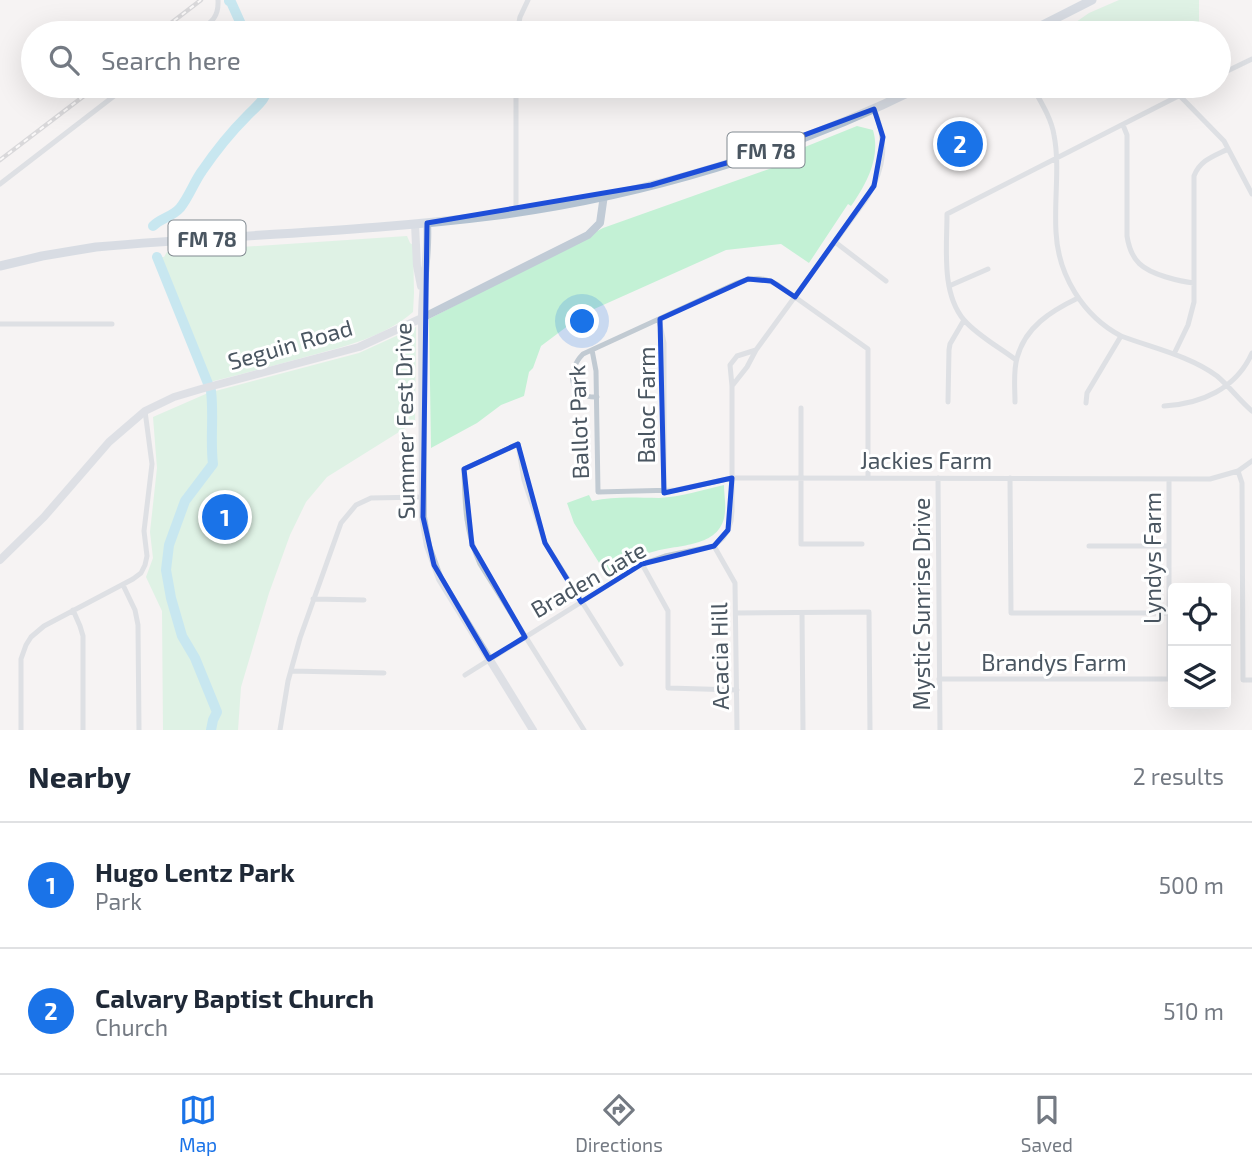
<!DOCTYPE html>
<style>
body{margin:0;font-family:"Exo 2",sans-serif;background:#f2f2f3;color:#1f2937}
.controls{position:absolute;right:21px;bottom:21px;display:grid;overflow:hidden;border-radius:7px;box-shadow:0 7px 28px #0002}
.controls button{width:63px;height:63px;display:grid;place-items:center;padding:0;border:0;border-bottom:2px solid #e0e1e3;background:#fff;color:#1f2937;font:35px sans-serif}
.you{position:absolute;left:583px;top:322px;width:24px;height:24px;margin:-18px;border:5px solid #fff;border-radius:50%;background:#1a73e8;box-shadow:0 0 0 10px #1a73e833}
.badge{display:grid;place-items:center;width:46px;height:46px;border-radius:50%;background:#1a73e8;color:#fff;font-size:23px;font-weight:700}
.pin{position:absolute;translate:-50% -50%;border:4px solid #fff;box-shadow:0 2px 7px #0006}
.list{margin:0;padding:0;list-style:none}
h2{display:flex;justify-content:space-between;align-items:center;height:91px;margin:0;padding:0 28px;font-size:30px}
h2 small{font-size:23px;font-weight:400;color:#747a83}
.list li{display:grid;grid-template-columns:46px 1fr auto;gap:21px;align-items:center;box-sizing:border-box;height:126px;padding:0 28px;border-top:2px solid #e0e1e3}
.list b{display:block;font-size:26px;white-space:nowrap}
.list p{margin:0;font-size:23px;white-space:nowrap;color:#747a83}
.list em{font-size:23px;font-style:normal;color:#747a83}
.icon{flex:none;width:38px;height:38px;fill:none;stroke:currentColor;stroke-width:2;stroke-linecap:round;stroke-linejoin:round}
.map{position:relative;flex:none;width:1252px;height:730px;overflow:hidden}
.search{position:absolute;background:#fff;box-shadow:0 7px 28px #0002;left:21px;right:21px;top:21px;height:77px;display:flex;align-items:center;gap:18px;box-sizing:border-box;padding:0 24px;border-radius:38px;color:#747a83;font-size:26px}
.sheet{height:343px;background:#fff}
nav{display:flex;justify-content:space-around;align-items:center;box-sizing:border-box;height:98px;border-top:2px solid #e0e1e3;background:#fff;font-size:19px;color:#747a83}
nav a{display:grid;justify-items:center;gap:4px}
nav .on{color:#1a73e8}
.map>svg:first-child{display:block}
.green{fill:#c3f1d5}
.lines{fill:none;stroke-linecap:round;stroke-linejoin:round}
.river{stroke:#90daee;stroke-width:10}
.street{stroke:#c1cad2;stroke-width:5}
.secondary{stroke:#c1cbd6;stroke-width:8}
.primary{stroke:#b3c2d1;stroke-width:9}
.rail-casing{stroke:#b5b8bd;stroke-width:4.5}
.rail{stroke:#fff;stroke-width:2;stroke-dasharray:5;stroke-linecap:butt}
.marked{fill:none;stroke:#1d4ed8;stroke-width:5;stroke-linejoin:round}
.labels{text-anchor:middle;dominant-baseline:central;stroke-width:6;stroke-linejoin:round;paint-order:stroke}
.shield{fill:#fff;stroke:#808990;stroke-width:2}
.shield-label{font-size:21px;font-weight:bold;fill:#4a5661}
.street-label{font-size:23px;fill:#4a5661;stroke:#fff}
</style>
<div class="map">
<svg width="1252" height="730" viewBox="0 0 1252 730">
<rect width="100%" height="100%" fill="#f5f3f3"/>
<path class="green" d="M 1119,0 L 1199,0 L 1199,33 L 1072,33 L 1069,27 L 1089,13 Z
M 857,126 L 873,130 C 881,157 866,185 851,206 L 848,204 L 809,263 L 781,244 L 726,250 L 583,314 L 576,322 L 569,325 L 541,346 L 533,368 L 529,372 L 524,396 L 501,405 L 477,423 L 431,448 L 429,319 L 603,228 L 772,168 L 780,157 Z
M 407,236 L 410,243 L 413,245 L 414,293 L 413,312 C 384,337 346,346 309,356 C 276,365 243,374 210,382 L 160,257 L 164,257 L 167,252 Z
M 416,327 L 415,422 L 327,477 L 306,502 L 290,535 L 269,593 L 241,687 L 238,730 L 163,730 L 162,611 L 146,577 L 153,558 L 150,532 L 157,468 L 153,417 L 208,393 L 359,353 Z
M 724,485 C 724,494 726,504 725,512 C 722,547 682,544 656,551 C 638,555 623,567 608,577 L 574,523 L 567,503 L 589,495 L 592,501 C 616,496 635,498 659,498 C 681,497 702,490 724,485 Z"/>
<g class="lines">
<path class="river" d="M 229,1 L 231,2 L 245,33
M 153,226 C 161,218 172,217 180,208 C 189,197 194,182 202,171 C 215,152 231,132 247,116 C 256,106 267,100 267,86
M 157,257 L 211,391 C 214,415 210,440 213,464 L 185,501 L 169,545 L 166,570 L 171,598 L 182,636 L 195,658 L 217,712 L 213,720 L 211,730"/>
<path class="street" d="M 196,33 C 210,23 219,19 218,0
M 517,33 L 520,17 L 528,0
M 1219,75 L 1252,59
M 516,86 L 516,212
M 1032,86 C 1040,101 1051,117 1054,135 C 1060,166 1054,200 1056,232 C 1058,275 1083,316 1121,336 C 1153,348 1190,356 1217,376 C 1230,387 1239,400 1252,411
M 1179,95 L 1224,141 L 1252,194
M 1123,125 L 1127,135 L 1127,236 C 1131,262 1143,270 1166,277 C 1176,280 1184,282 1194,283
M 0,184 L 127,86
M 835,242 L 886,281
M 949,286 L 988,269
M 659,320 L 664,343 L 664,492
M 0,324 L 112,324
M 592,350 L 596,371 L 598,492 L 676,490 L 732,478 L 1210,479 L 1238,471 L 1252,461
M 1174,354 L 1188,325 L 1194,302 L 1194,176 C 1200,160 1214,156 1228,149
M 1016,360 C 999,347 978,336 964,320 C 941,293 947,247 947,214 L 1198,86
M 732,386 L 747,367 L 756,350 L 867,198 C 885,167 888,142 874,109
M 597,397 C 569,398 566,371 583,354 L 737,283 C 753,277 764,277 778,285 L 868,349 L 868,478
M 948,402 L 949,350 L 950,344 L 964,320
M 1015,402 C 1015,388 1013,372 1017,358 C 1025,327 1051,311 1078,298
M 1086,403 L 1087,393 L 1121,336
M 1164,406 C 1201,404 1236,389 1252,353
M 801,408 L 801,544 L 862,544
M 1238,471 L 1242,483 L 1243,680 L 1252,680
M 938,478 L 940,730
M 1010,478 L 1011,613 L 1169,613
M 714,546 L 735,583 L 737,730
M 1089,546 L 1169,546
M 642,564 L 668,611 L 668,688 L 737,690
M 123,585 L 135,610 L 138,625 L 139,730
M 313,599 L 364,600
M 73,610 L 80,626 L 83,636 L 83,730
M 736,613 L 869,612 L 870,730
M 802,613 L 803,730
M 291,671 L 384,673
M 465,675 L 642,564 L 665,556 L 714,546 L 723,538 L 728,530 L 731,521 L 732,511 L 732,386 L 730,365 L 737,356 L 756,350
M 939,679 L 1169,679 L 1169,479
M 21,730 L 21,659 L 26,645 L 31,637 L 44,626 L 133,579 L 141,573 L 145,565 L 147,556 L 144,531 L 152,464 L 145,411
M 280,730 L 288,681 L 300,638 L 341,523 L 356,505 L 371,498 L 423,497
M 584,730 L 480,564 C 465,530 465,506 464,469 L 518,444 L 524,480 L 545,543 L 621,664"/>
<path class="secondary" d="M 427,223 C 429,255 422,286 422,318 L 423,517 L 428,546 L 440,579 L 533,730
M 415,224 L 417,266 L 421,286
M 0,560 L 44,517 L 109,442 L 145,411 L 174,397 L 201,389 L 359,347 L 422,318 L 588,235 L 600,223 L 604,195"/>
<path class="primary" d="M 1027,33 L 1092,0
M 0,266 L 42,256 L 96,247 C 229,235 365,232 498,215 C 642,196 792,151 922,86"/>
<g class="rail-casing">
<path id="rail" d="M 158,33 L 201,0
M 0,160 L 97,86"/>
</g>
<use href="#rail" class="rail"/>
</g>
<path d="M0 0H1252V730H0ZM 874,109 L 883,137 L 874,186 L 795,297 L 771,281 L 748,279 L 660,319 L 664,493 L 732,478 L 728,530 L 714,546 L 642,564 L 581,602 L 545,543 L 518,444 L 464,469 L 472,545 L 525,637 L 489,659 L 434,565 L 423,517 L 427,223 L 651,185 L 740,159 Z" fill="#f5f3f3" fill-opacity=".55" fill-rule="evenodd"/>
<path class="marked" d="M 874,109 L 883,137 L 874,186 L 795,297 L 771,281 L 748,279 L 660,319 L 664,493 L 732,478 L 728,530 L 714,546 L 642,564 L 581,602 L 545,543 L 518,444 L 464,469 L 472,545 L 525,637 L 489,659 L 434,565 L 423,517 L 427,223 L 651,185 L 740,159 Z"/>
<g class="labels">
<g class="shield">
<rect x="727.5" y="132.5" width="77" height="35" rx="5"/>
<rect x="168.5" y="220.5" width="77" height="35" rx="5"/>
</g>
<g class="shield-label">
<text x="766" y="150">FM 78</text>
<text x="207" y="238">FM 78</text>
</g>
<g class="street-label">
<text transform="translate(290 344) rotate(-16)">Seguin Road</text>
<text transform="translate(646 405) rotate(-90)">Baloc Farm</text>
<text transform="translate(404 421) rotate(-91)">Summer Fest Drive</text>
<text transform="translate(578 422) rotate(-92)">Ballot Park</text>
<text x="926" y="460">Jackies Farm</text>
<text transform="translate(1152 558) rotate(-90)">Lyndys Farm</text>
<text transform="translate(588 579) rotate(-30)">Braden Gate</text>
<text transform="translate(921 604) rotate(-90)">Mystic Sunrise Drive</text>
<text transform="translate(719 656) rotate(-91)">Acacia Hill</text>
<text x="1054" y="662">Brandys Farm</text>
</g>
</g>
</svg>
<div class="controls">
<button><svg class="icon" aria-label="locate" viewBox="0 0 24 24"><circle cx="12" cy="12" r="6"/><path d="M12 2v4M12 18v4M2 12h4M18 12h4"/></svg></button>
<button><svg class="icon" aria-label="layers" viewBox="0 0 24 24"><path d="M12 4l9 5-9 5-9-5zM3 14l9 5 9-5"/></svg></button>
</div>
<div class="you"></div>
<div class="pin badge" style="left:225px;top:517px">1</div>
<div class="pin badge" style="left:960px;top:144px">2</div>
<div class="search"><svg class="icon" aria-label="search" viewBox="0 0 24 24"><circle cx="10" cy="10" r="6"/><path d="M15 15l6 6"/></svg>Search here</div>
</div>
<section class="sheet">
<h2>Nearby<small>2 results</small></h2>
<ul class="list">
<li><span class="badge">1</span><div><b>Hugo Lentz Park</b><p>Park</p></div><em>500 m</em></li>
<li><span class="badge">2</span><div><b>Calvary Baptist Church</b><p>Church</p></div><em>510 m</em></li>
</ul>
</section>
<nav>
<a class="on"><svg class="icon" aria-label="map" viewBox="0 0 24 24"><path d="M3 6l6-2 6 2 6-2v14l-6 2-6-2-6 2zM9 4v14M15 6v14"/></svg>Map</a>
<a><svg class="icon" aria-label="directions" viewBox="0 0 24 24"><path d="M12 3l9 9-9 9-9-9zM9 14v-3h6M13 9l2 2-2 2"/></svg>Directions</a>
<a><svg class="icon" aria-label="saved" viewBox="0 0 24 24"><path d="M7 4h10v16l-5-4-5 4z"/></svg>Saved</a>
</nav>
